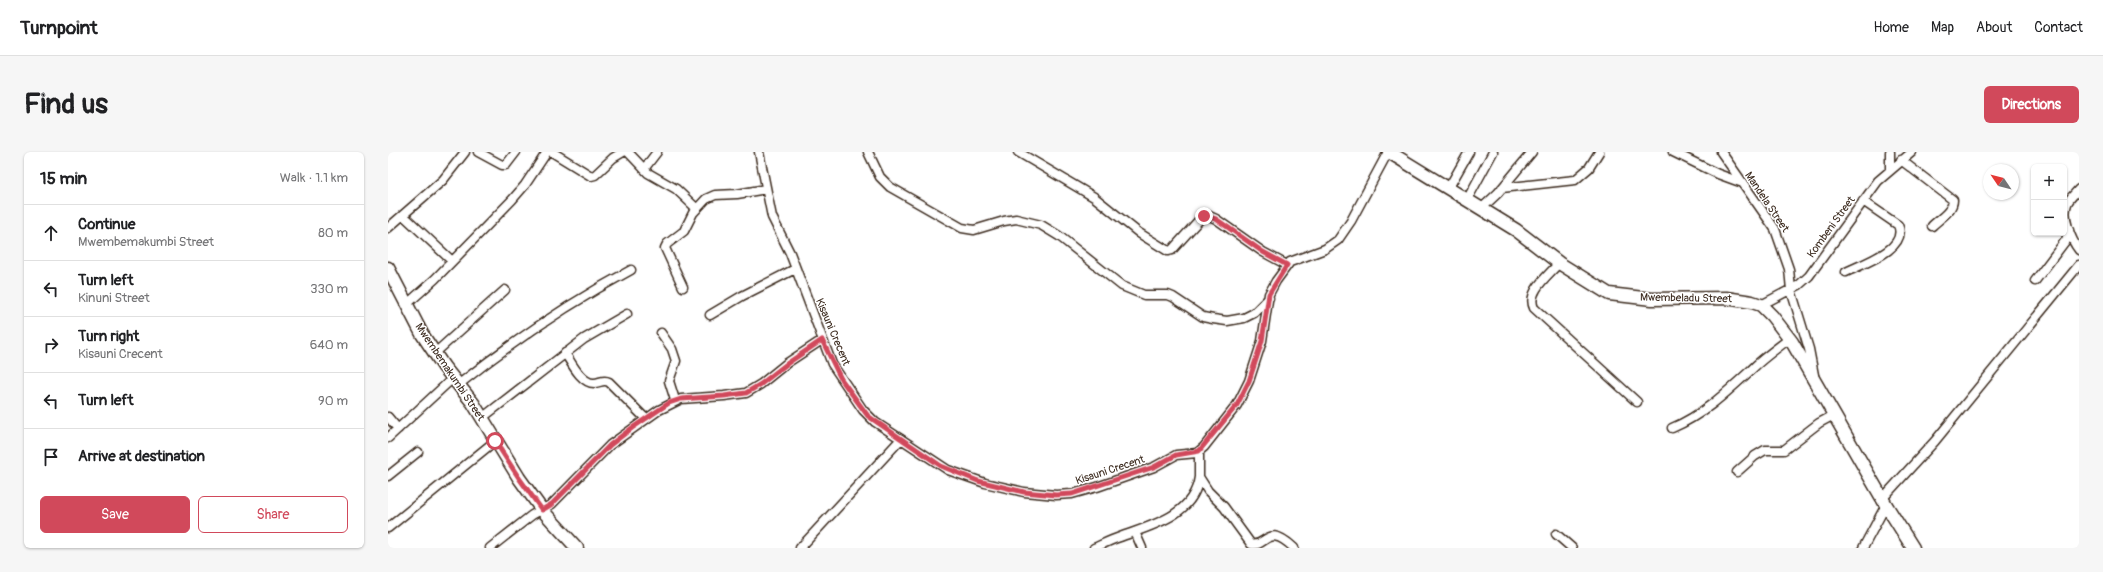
<!DOCTYPE html>
<meta charset="utf-8">
<style>
body{margin:0;font-family:Pangolin,sans-serif;background:#f6f6f6;color:#202124}
.controls{position:absolute;right:12px;top:12px;display:grid;overflow:hidden;border-radius:6px;box-shadow:0 1px 3px #0004}
.controls button{width:36px;height:36px;display:grid;place-items:center;padding:0;border:0;border-bottom:1px solid #e0e0e0;background:#fff;color:#202124;font:20px sans-serif}
.compass{position:absolute;left:1595px;top:12px;width:36px;height:36px;border-radius:50%;background:#fff;box-shadow:0 1px 3px #0004;rotate:305deg}
.stop{position:absolute;width:12px;height:12px;margin:-9px;border:3px solid #d1495b;border-radius:50%;background:#fff}
.stop.end{background:#d1495b;border-color:#fff;box-shadow:0 1px 4px #0008}
.list{margin:0;padding:0;list-style:none}
h2{display:flex;justify-content:space-between;align-items:center;height:52px;margin:0;padding:0 16px;font-size:17px}
h2 small{font-size:13px;font-weight:400;color:#757577}
.list li{display:grid;grid-template-columns:26px 1fr auto;gap:12px;align-items:center;box-sizing:border-box;height:56px;padding:0 16px;border-top:1px solid #e0e0e0}
.list b{display:block;font-size:15px;white-space:nowrap}
.list p{margin:0;font-size:13px;white-space:nowrap;color:#757577}
.list em{font-size:13px;font-style:normal;color:#757577}
.actions{display:flex;gap:8px;padding:12px 16px}
.actions a{flex:1;padding:9px 0;border:1px solid #d1495b;border-radius:6px;text-align:center;font-size:14px;color:#d1495b}
.actions .main{background:#d1495b;color:#fff}
.icon{flex:none;width:22px;height:22px;fill:none;stroke:currentColor;stroke-width:2;stroke-linecap:round;stroke-linejoin:round}
.map{position:relative;flex:none;width:1691px;height:396px;overflow:hidden;border-radius:6px}
header{display:flex;align-items:center;gap:24px;box-sizing:border-box;height:56px;padding:0 20px;background:#fff;border-bottom:1px solid #e0e0e0}
header strong{font-size:19px}
nav{display:flex;gap:22px;margin-inline-start:auto;font-size:14px}
.intro{display:flex;align-items:center;justify-content:space-between;box-sizing:border-box;height:96px;padding:0 24px}
h1{margin:0;font-size:28px}
.button{padding:10px 18px;border-radius:6px;background:#d1495b;color:#fff;font-size:14px;font-weight:700}
main{display:flex;gap:24px;padding:0 24px}
aside{flex:1;background:#fff;border-radius:6px;box-shadow:0 1px 3px #0004}
.map>svg:first-child{display:block}
.lines{fill:none;stroke-linecap:round;stroke-linejoin:round}
.street-casing{stroke:#3b2a1e;stroke-width:11}
.secondary-casing{stroke:#3b2a1e;stroke-width:15}
.street{stroke:#fff;stroke-width:8}
.secondary{stroke:#fff;stroke-width:12}
.route{stroke:#d1495b;stroke-width:5}
.labels{text-anchor:middle;dominant-baseline:central;stroke-width:3;stroke-linejoin:round;paint-order:stroke}
.street-label{font-size:11px;fill:#3b2a1e;stroke:#fff}
</style>
<header>
<strong>Turnpoint</strong>
<nav><a>Home</a><a>Map</a><a>About</a><a>Contact</a></nav>
</header>
<div class="intro"><h1>Find us</h1><a class="button">Directions</a></div>
<main>
<aside>
<h2>15 min<small>Walk · 1.1 km</small></h2>
<ul class="list">
<li><svg class="icon" aria-label="ahead" viewBox="0 0 24 24"><path d="M12 20V5M6 11l6-6 6 6"/></svg><div><b>Continue</b><p>Mwembemakumbi Street</p></div><em>80 m</em></li>
<li><svg class="icon" aria-label="left" viewBox="0 0 24 24"><path d="M17 20v-9H6M10 6l-5 5 5 5"/></svg><div><b>Turn left</b><p>Kinuni Street</p></div><em>330 m</em></li>
<li><svg class="icon" aria-label="right" viewBox="0 0 24 24"><path d="M7 20v-9h11M14 6l5 5-5 5"/></svg><div><b>Turn right</b><p>Kisauni Crecent</p></div><em>640 m</em></li>
<li><svg class="icon" aria-label="left" viewBox="0 0 24 24"><path d="M17 20v-9H6M10 6l-5 5 5 5"/></svg><div><b>Turn left</b></div><em>90 m</em></li>
<li><svg class="icon" aria-label="arrive" viewBox="0 0 24 24"><path d="M6 21V4h12l-3 4 3 4H6"/></svg><div><b>Arrive at destination</b></div></li>
</ul>
<div class="actions"><a class="main">Save</a><a>Share</a></div>
</aside>
<div class="map">
<svg width="1691" height="396" viewBox="0 0 1691 396">
<rect width="100%" height="100%" fill="#fff"/>
<filter id="ink" filterUnits="userSpaceOnUse"><feTurbulence type="fractalNoise" baseFrequency=".025" numOctaves="2"/><feDisplacementMap in="SourceGraphic" scale="8" xChannelSelector="R" yChannelSelector="G"/><feConvolveMatrix kernelMatrix="1 2 1 2 8 2 1 2 1" color-interpolation-filters="sRGB"/></filter>
<g filter="url(#ink)">
<g class="lines">
<g class="street-casing">
<path id="street" d="M 90,0 L 114,13 L 118,13 L 128,0
M 164,0 L 203,24 L 207,23 L 225,6 L 235,0
M 240,0 L 260,21 L 288,37 L 308,56
M 371,0 L 384,65 L 402,101 L 444,212 L 475,258 L 487,270 L 513,287 L 560,318 L 597,331 L 636,340 L 668,343 L 684,342 L 709,335 L 766,315 L 788,303 L 809,301 L 816,295 L 849,253 L 861,229 L 874,189 L 881,142 L 888,129 L 902,110 L 937,97 L 950,88 L 963,69 L 1000,0
M 480,0 L 492,25 L 502,35 L 574,76 L 586,78 L 616,69 L 628,67 L 653,73 L 671,84 L 734,134 L 756,143 L 780,143 L 785,145 L 815,165 L 825,167 L 839,169 L 856,166 L 866,161 L 881,146
M 630,0 L 706,45 L 751,81 L 780,99 L 784,98 L 812,67 L 819,63 L 828,67 L 875,100 L 899,113
M 1285,0 L 1330,22 L 1352,30
M 1333,0 L 1387,77 L 1401,117 L 1403,138 L 1421,197 L 1426,223
M 1513,8 L 1565,48 C 1565,59 1551,67 1544,74
M 256,17 L 269,0
M 1502,18 L 1502,0
M 1114,36 L 1187,28 L 1201,16 L 1211,0
M 1060,37 L 1081,0
M 1691,37 C 1687,42 1681,46 1679,52 C 1674,65 1683,88 1691,98
M 1079,48 L 1105,0
M 1094,56 L 1110,41 L 1144,0
M 15,63 L 64,109
M 0,76 L 55,28 L 77,0
M 1171,111 C 1161,123 1138,140 1146,156 L 1249,250
M 1458,120 C 1474,112 1521,97 1510,73 L 1475,49
M 1647,129 L 1678,88 L 1681,78
M 295,135 L 277,96 L 279,92 L 296,79 L 305,61 L 318,47 L 327,43 L 349,42 L 378,37
M 18,153 L 47,127 L 124,48 L 137,33 L 159,0
M 1373,153 L 1411,133 L 1421,124 L 1490,29 L 1524,0
M 322,163 L 354,144 L 407,117
M 273,181 L 284,197 L 288,209 L 281,229 L 287,248
M 47,201 L 117,138
M 177,201 C 183,210 193,231 206,231 C 212,231 215,227 221,230 L 258,267
M 70,233 C 124,190 183,150 243,118
M 0,265 L 10,277
M 94,266 L 196,187 L 239,162
M 1284,276 C 1315,263 1339,240 1363,218 C 1375,206 1388,197 1401,187
M 0,286 L 65,226
M 811,299 L 811,325 L 820,339 L 836,355 L 863,392 C 879,396 878,370 906,396
M 1349,320 L 1367,304 L 1377,298 L 1396,298 L 1431,271 L 1446,263
M 0,324 L 30,300
M 1495,346 L 1547,289 L 1691,113
M 0,376 L 107,289
M 747,380 L 754,396
M 1168,382 L 1184,396
M 102,396 L 144,363 L 164,352 L 222,293 L 271,258 L 293,247 L 336,244 L 358,241 L 373,232 L 399,211 L 434,188
M 412,396 L 513,287
M 706,396 C 715,392 723,388 732,385 C 762,374 806,364 811,325
M 1475,396 L 1498,353"/>
</g>
<g class="secondary-casing">
<path id="secondary" d="M 1001,0 L 1128,78 L 1171,111 L 1221,142 L 1264,147 L 1338,146 L 1364,150 L 1373,153 L 1384,164 L 1404,190 L 1498,353 L 1525,396
M 0,116 L 34,182 L 56,215 L 85,251 L 131,326 L 154,358 L 189,396"/>
</g>
<use href="#street" class="street"/>
<use href="#secondary" class="secondary"/>
</g>
</g>
<g class="lines" filter="url(#ink)">
<path class="route" d="M 107,289 L 131,326 L 154,358 L 164,352 L 222,293 L 244,276 L 281,251 L 293,247 L 336,244 L 358,241 L 373,232 L 400,211 L 434,188 L 453,227 L 480,264 L 553,314 L 590,329 L 636,340 L 668,343 L 684,342 L 766,315 L 788,303 L 811,299 L 849,253 L 861,229 L 874,189 L 881,142 L 899,113 L 875,100 L 828,67 L 816,64"/>
</g>
<g class="labels">
<g class="street-label">
<text transform="translate(1379 50) rotate(56)">Mandela Street</text>
<text transform="translate(1443 75) rotate(-54)">Kombeni Street</text>
<text transform="translate(1298 146) rotate(1)">Mwembeladu Street</text>
<text transform="translate(445 180) rotate(67)">Kisauni Crecent</text>
<text transform="translate(62 220) rotate(56)">Mwembemakumbi Street</text>
<text transform="translate(722 318) rotate(-18)">Kisauni Crecent</text>
</g>
</g>
</svg>
<div class="controls">
<button>+</button>
<button>−</button>
</div>
<svg class="compass" viewBox="-18 -18 36 36"><path d="M0-13l5 13h-10z" fill="#e53935"/><path d="M0 13l5-13h-10z" fill="#757577"/></svg>
<div class="stop" style="left:107px;top:289px"></div>
<div class="stop end" style="left:816px;top:64px"></div>
</div>
</main>
